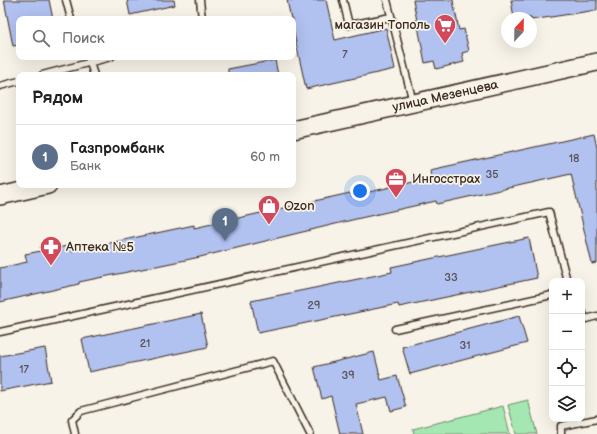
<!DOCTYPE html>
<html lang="ru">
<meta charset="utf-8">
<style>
body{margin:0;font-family:"Balsamiq Sans",sans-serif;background:#f2f2f2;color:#202124}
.controls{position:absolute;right:12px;bottom:12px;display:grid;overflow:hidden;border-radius:8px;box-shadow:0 4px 16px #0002}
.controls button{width:36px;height:36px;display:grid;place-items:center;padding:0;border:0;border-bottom:1px solid #e0e0e0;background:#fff;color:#202124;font:20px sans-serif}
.compass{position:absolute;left:501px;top:12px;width:36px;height:36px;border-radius:50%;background:#fff;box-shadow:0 4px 16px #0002;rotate:22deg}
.you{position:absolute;left:360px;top:191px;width:14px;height:14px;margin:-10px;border:3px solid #fff;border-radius:50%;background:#1a73e8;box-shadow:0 0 0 6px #1a73e833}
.badge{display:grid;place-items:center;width:26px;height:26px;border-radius:50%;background:#d1495b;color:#fff;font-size:13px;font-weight:700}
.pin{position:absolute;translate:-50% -33px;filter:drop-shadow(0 1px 2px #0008)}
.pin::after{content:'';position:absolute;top:21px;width:14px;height:12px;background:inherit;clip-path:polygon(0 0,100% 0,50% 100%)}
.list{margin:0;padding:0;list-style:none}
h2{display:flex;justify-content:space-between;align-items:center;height:52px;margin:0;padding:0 16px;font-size:17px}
h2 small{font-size:13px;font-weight:400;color:#757577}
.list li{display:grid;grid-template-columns:26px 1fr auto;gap:12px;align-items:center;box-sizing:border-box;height:64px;padding:0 16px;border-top:1px solid #e0e0e0}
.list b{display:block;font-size:15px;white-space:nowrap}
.list p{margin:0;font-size:13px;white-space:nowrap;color:#757577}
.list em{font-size:13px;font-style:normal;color:#757577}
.icon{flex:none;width:22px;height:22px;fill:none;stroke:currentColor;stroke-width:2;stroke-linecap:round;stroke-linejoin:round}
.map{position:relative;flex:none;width:597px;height:434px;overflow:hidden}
.search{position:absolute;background:#fff;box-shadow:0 4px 16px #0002;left:16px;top:16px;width:280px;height:44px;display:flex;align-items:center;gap:10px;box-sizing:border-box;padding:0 14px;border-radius:8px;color:#757577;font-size:15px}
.panel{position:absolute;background:#fff;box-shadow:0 4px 16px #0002;left:16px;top:72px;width:280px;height:116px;border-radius:8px}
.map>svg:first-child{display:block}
.green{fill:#a4e7b2;stroke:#708868}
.building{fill:#b1c1f0;stroke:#3b2a1e}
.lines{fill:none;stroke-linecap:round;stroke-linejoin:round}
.service-casing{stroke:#3b2a1e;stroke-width:9}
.secondary-casing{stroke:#3b2a1e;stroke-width:20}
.service{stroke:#f7f3e8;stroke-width:6}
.secondary{stroke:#f7f3e8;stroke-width:17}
.labels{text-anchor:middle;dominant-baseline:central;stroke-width:3.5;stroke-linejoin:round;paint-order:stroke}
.number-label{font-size:11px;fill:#585052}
.poi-label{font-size:13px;fill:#3b2a1e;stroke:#f7f3e8;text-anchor:start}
.street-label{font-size:13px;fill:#3b2a1e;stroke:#f7f3e8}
</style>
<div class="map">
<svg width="597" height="434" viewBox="0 0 597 434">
<rect width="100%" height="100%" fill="#f7f3e8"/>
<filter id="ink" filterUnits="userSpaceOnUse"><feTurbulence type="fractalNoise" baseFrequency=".025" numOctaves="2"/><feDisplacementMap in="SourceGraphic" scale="8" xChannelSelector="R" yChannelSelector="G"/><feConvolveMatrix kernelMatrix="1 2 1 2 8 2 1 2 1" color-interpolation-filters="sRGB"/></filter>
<g filter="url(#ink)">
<path class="green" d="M 528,400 L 537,434 L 516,434 L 508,405 Z
M 503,406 L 510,434 L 414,434 L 413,429 Z"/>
<path class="building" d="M 4,0 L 49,0 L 53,19 L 19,19 L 19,45 L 13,46 Z
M 127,0 L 174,0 L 175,5 L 130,15 Z
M 287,0 L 326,0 L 335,40 L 386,28 L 395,69 L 306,89 L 293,29 L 293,19 L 291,19 Z
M 413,0 L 453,0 L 459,30 L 464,29 L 469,51 L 462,53 L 464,62 L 436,69 L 434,61 L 425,63 Z
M 511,0 L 597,0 L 597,10 L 531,20 L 531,18 L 514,18 Z
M 275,60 L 278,75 L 228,75 L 228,69 Z
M 594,134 L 597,148 L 597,263 L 592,264 L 571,174 L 437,204 L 436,201 L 356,219 L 200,257 L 79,282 L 79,284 L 0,302 L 0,268 L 27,262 L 25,254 L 41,251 L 40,247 L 53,244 L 54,249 L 71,245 L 72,251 L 194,225 L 194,228 L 350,193 L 351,196 L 431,178 L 430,170 Z
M 529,238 L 537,278 L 399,307 L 398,304 L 258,333 L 251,301 L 392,272 L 391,267 Z
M 201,314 L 208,347 L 89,372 L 82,339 Z
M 519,316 L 527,343 L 410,374 L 402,347 Z
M 45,348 L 51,381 L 0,391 L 0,356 Z
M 374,352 L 381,380 L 397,376 L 406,407 L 391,411 L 387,397 L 356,404 L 363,434 L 340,434 L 331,396 L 322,399 L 314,367 Z"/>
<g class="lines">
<g class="service-casing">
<path id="service" d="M 66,0 L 71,19
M 200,0 L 202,19
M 343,0 L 349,25 L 391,17
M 387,0 L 413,102
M 88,57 L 94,75
M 42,75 L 111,57
M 0,86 L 19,81
M 582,312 L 586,319 L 597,316
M 395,329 L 552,295
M 0,332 L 549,212 L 567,281
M 75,434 L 72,420 L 81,411 L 273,361 L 310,434
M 561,434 L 561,426 L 597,419"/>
</g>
<g class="secondary-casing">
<g id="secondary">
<path id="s1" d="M 293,130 L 597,62"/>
<path d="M 0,196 L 48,185"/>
</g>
</g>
<use href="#service" class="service"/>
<use href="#secondary" class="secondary"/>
</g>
</g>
<defs>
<g id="supermarket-pin" transform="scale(1.15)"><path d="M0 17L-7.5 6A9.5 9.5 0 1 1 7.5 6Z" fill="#d1495b" stroke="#f7f3e8"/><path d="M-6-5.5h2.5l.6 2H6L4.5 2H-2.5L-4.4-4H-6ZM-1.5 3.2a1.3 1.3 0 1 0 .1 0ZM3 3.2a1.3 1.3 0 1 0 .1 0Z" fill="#fff"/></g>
<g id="office-pin" transform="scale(1.15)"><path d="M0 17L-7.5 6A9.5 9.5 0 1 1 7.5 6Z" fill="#d1495b" stroke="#f7f3e8"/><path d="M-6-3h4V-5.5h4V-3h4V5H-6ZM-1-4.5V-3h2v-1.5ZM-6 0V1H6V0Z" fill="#fff"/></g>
<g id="shop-pin" transform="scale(1.15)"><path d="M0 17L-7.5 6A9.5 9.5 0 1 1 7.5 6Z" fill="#d1495b" stroke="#f7f3e8"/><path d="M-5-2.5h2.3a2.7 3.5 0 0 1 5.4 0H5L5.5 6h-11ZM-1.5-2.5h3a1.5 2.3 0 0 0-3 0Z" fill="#fff"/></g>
<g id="pharmacy-pin" transform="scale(1.15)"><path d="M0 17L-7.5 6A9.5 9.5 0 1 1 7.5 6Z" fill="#d1495b" stroke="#f7f3e8"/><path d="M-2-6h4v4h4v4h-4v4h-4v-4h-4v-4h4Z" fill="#fff"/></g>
</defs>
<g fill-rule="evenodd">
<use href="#supermarket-pin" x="445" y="25"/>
<use href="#office-pin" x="396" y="179"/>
<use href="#shop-pin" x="269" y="206"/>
<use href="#pharmacy-pin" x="51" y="247"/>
</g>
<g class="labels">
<g class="number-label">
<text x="345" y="54">7</text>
<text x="574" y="158">18</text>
<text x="492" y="174">35</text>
<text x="451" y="277">33</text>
<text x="314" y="305">29</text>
<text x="145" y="343">21</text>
<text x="465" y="345">31</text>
<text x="24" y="369">17</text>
<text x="348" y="375">39</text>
</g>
<g class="poi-label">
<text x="430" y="25" text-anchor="end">магазин Тополь</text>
<text x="412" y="179">Ингосстрах</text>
<text x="284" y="206">Ozon</text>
<text x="66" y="247">Аптека №5</text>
</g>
<g class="street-label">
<text stroke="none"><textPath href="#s1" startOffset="156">улица Мезенцева</textPath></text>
</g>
</g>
</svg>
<div class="controls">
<button>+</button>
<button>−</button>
<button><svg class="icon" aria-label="locate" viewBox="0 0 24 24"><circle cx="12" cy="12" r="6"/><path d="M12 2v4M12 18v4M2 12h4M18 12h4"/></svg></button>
<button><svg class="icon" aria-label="layers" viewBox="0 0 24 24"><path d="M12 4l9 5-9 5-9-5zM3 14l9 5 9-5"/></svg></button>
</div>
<svg class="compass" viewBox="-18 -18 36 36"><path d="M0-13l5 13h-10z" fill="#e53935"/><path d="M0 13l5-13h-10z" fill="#757577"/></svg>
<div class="you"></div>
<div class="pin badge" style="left:225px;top:241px;background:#5c6f8a">1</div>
<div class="search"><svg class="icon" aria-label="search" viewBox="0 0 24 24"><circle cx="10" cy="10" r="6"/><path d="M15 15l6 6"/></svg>Поиск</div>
<section class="panel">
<h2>Рядом<small></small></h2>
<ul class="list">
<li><span class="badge" style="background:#5c6f8a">1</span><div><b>Газпромбанк</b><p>Банк</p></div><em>60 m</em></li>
</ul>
</section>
</div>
